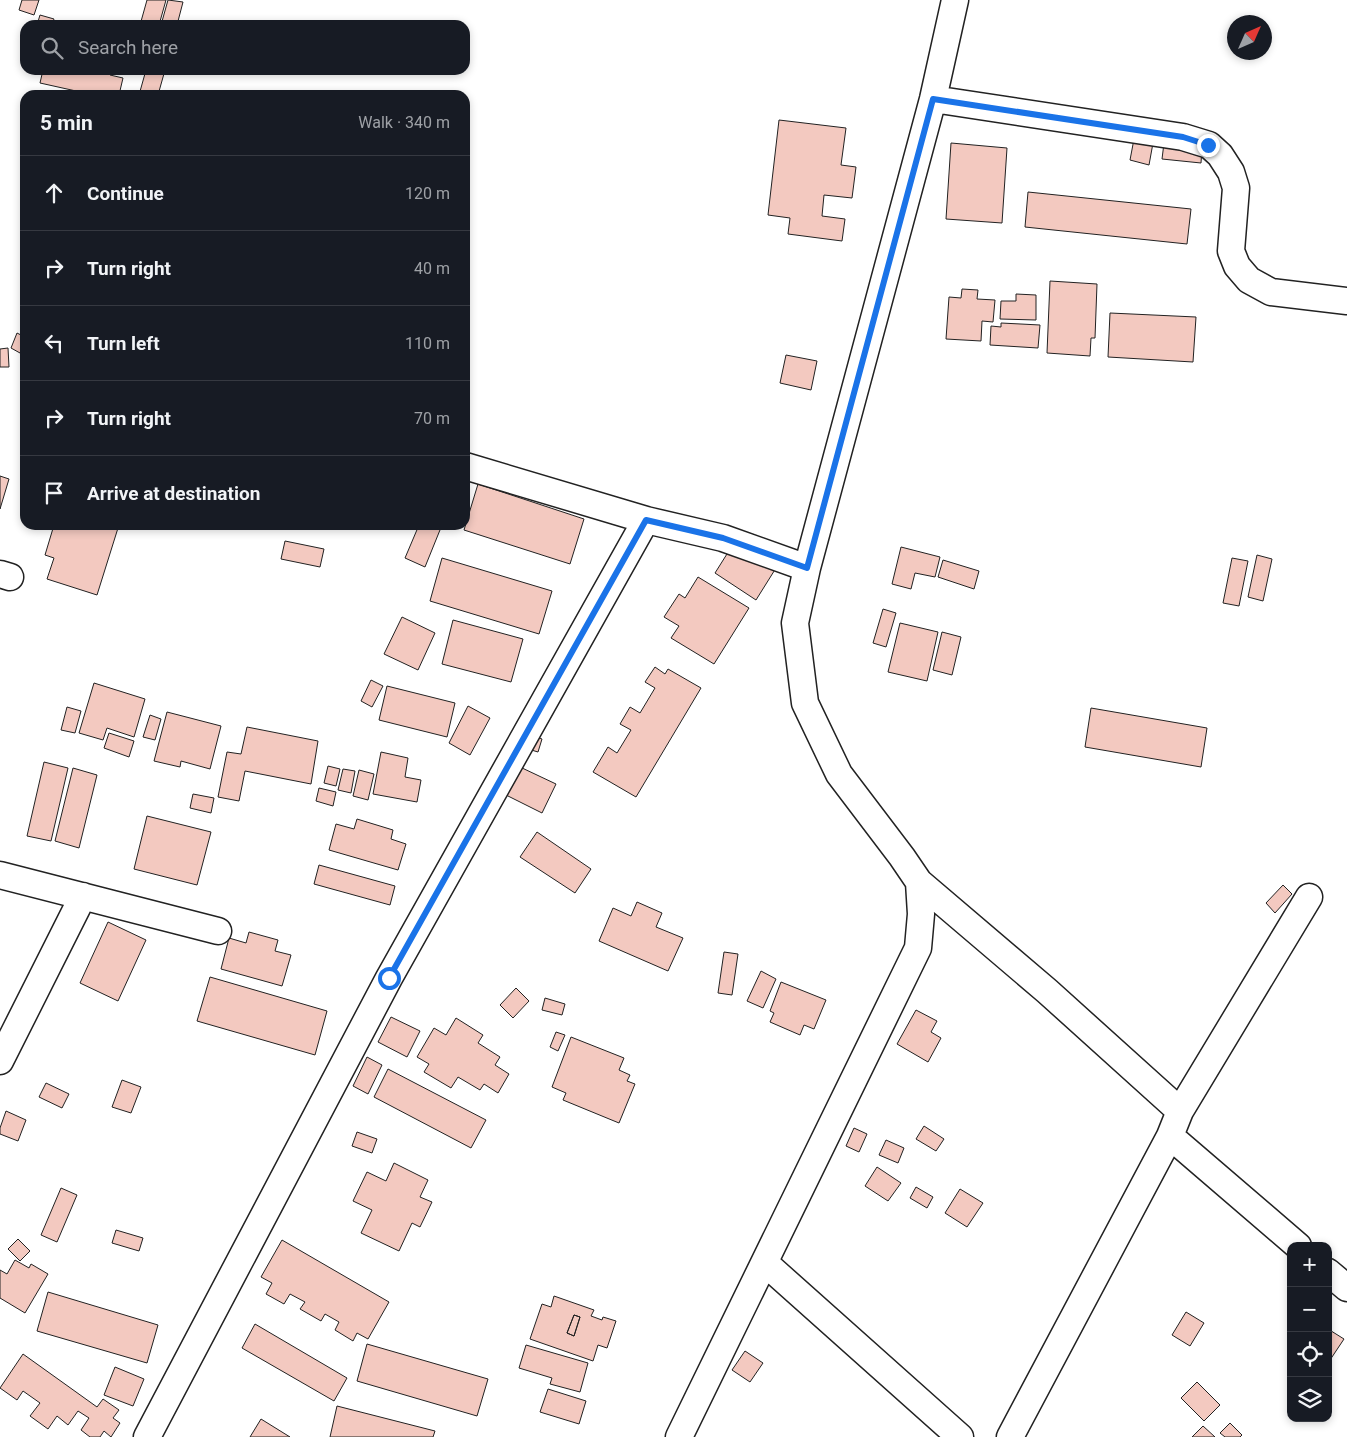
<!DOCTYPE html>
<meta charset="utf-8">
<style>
body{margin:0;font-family:Roboto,sans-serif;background:#242831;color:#f1f3f6}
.controls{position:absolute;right:15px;bottom:15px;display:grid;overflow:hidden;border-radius:10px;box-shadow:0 2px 8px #0003}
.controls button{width:45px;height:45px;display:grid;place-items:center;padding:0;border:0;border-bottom:1px solid #363941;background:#171b24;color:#f1f3f6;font:25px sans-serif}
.compass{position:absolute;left:1227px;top:15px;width:45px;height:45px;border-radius:50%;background:#171b24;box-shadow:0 2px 8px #0003;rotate:45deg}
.stop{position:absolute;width:15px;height:15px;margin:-11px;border:4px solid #1a73e8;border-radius:50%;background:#fff}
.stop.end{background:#1a73e8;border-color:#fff;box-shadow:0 1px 5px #0008}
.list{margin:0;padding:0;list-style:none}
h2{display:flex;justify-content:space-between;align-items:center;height:65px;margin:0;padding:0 20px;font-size:21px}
h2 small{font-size:16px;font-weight:400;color:#9ea1a6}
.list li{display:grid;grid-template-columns:32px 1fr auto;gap:15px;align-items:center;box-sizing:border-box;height:75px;padding:0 20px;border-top:1px solid #363941}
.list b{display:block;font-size:19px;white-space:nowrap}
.list em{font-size:16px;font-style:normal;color:#9ea1a6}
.icon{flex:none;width:28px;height:28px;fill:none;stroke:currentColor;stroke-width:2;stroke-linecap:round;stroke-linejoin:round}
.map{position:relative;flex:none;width:1347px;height:1437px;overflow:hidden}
.search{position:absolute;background:#171b24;box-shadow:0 2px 8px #0003;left:20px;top:20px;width:450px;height:55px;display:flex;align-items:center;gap:12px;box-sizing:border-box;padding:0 18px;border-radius:15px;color:#9ea1a6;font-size:19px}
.panel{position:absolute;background:#171b24;box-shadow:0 2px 8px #0003;left:20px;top:90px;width:450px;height:440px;border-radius:15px}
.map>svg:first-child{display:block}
.building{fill:#f3c9c0;stroke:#222;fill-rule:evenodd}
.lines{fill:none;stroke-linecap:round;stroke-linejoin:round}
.street-casing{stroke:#222;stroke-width:29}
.street{stroke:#fff;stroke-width:26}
.route{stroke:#1a73e8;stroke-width:6}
</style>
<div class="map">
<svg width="1347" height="1437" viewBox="0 0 1347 1437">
<rect width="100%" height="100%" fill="#fff"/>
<path class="building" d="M 22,0 L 39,0 L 34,15 L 19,10 Z
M 147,0 L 166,0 L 159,25 L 140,25 Z
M 168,0 L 183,2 L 177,25 L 161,25 Z
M 40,15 L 54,19 L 52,25 L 37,25 Z
M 43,70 L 111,70 L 110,75 L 123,78 L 119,95 L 94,95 L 40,83 Z
M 146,70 L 165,70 L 158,95 L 139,95 Z
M 779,120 L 846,128 L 841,165 L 856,167 L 852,198 L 824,195 L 822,216 L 845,219 L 842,241 L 788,234 L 790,218 L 768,215 Z
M 1134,139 L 1153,143 L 1149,165 L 1130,160 Z
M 951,143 L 1007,148 L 1002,223 L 946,219 Z
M 1164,143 L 1202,148 L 1201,163 L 1162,159 Z
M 1028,192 L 1191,209 L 1187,244 L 1025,227 Z
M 1050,281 L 1097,284 L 1095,338 L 1091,338 L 1090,356 L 1047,353 Z
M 962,289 L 978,290 L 977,299 L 995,300 L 993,322 L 982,321 L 981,341 L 946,339 L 949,297 L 961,298 Z
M 1016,294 L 1036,295 L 1036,320 L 1000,319 L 1001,301 L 1016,301 Z
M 1110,313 L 1196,317 L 1193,362 L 1108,357 Z
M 1001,323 L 1040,325 L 1038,348 L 990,345 L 991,326 L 1001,327 Z
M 17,333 L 25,337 L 25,342 L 20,353 L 11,348 Z
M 8,348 L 9,367 L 0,367 L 0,349 Z
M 786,355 L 817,361 L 811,390 L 780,383 Z
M 0,476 L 9,479 L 0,509 Z
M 478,484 L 584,519 L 570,564 L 464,530 Z
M 54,525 L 106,525 L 118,528 L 97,595 L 47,579 L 54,558 L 45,555 Z
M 419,525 L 442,525 L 425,567 L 405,558 Z
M 285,541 L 324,549 L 320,567 L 281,559 Z
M 732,546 L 776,568 L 756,600 L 715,573 Z
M 901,547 L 940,557 L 935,577 L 915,573 L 911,589 L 892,584 Z
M 1257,555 L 1272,559 L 1263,601 L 1248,597 Z
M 442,558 L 552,591 L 539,634 L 430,601 Z
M 1232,558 L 1248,561 L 1239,606 L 1223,603 Z
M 943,560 L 979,571 L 974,589 L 938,577 Z
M 698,577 L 749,608 L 714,664 L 671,638 L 679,626 L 664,617 L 679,594 L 685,598 Z
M 883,609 L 896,613 L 886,647 L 873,643 Z
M 402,617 L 435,633 L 418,670 L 384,654 Z
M 453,620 L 523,639 L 511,682 L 442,664 Z
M 900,623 L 938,632 L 927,681 L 888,672 Z
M 942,632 L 961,637 L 952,675 L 933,670 Z
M 655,667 L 665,674 L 668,669 L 701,688 L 636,797 L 593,772 L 608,747 L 617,753 L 631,730 L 620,724 L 630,707 L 640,713 L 655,688 L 645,682 Z
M 371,680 L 383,686 L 372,707 L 361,701 Z
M 94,683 L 145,699 L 134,737 L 107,728 L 103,740 L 79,733 Z
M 387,686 L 455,703 L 447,737 L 379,720 Z
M 468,706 L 490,718 L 470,755 L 449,743 Z
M 67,707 L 81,711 L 75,733 L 61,730 Z
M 1091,708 L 1207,728 L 1201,767 L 1085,747 Z
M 167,712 L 221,726 L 210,769 L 181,761 L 180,767 L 154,761 Z
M 150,715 L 161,719 L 155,740 L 143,737 Z
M 247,727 L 318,741 L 311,784 L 245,771 L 239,801 L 218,797 L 227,752 L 241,754 Z
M 109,733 L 134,741 L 129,757 L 104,748 Z
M 532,735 L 542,739 L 538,752 L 528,749 Z
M 381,752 L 408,758 L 405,777 L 421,780 L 417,802 L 373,794 Z
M 44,762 L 68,768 L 51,841 L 27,836 Z
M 328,766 L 340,769 L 336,786 L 324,783 Z
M 520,767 L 556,784 L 542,813 L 506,795 Z
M 73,768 L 97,775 L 79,848 L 55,841 Z
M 343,769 L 355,771 L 351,793 L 338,790 Z
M 359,770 L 374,774 L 368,800 L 353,796 Z
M 319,788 L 336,792 L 333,806 L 316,801 Z
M 193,794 L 214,798 L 211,813 L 190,808 Z
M 147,816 L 211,832 L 197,885 L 134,869 Z
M 357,819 L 393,830 L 391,839 L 406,844 L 398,870 L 329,850 L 336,824 L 354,829 Z
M 537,832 L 591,869 L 575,893 L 520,857 Z
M 319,865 L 395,886 L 390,905 L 314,884 Z
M 1283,885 L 1292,894 L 1275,913 L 1266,903 Z
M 637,902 L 662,913 L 656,927 L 683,938 L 668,971 L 599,941 L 613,908 L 631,916 Z
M 108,922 L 146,940 L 118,1001 L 80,983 Z
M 249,932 L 278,940 L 275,951 L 291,955 L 282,986 L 221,969 L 229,938 L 246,943 Z
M 724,952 L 738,954 L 732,995 L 718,993 Z
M 761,971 L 776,979 L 763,1008 L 747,1001 Z
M 210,977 L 327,1011 L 315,1055 L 197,1021 Z
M 781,982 L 826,1000 L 814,1029 L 804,1025 L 800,1035 L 770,1022 L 774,1013 L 770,1011 Z
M 516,988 L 529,1001 L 513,1018 L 500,1005 Z
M 545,998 L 565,1004 L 562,1015 L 542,1010 Z
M 916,1010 L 937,1021 L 931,1032 L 941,1038 L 928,1062 L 897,1044 Z
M 391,1017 L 420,1031 L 407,1057 L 378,1042 Z
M 456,1018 L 483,1035 L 478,1043 L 500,1057 L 495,1065 L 509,1074 L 498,1093 L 484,1084 L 480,1090 L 458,1077 L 451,1088 L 424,1072 L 429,1064 L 417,1057 L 434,1028 L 446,1035 Z
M 556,1032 L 565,1035 L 558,1051 L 550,1047 Z
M 571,1037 L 624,1058 L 619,1070 L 630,1075 L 627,1081 L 635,1084 L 619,1123 L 563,1100 L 566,1093 L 552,1087 Z
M 367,1057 L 382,1065 L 368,1094 L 353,1086 Z
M 388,1069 L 486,1120 L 471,1148 L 374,1097 Z
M 122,1080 L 141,1087 L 131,1113 L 112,1107 Z
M 46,1083 L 69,1094 L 62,1108 L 39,1097 Z
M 6,1111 L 26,1120 L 18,1141 L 0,1134 L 0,1128 Z
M 924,1126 L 944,1139 L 936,1151 L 916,1139 Z
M 854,1128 L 867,1134 L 859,1152 L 846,1146 Z
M 357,1132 L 377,1139 L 372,1153 L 352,1146 Z
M 886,1140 L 904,1148 L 898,1163 L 879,1155 Z
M 394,1163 L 428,1180 L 420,1197 L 432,1202 L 420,1227 L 412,1223 L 399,1251 L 361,1233 L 372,1210 L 353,1201 L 367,1172 L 386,1181 Z
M 877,1167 L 901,1183 L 888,1201 L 865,1186 Z
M 916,1187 L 933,1197 L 927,1208 L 910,1198 Z
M 61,1188 L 77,1195 L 57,1242 L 41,1235 Z
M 960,1189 L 983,1203 L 967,1227 L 945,1213 Z
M 116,1230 L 143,1238 L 139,1251 L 112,1243 Z
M 18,1239 L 30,1251 L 20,1261 L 8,1249 Z
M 282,1240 L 389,1302 L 368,1339 L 357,1333 L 353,1341 L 335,1330 L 339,1322 L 325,1314 L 321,1321 L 300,1309 L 305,1302 L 290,1294 L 284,1304 L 266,1294 L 272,1283 L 261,1277 Z
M 15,1260 L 29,1268 L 31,1264 L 48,1274 L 25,1313 L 0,1298 L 0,1270 L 7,1274 Z
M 48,1292 L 158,1325 L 147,1363 L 37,1331 Z
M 554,1296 L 594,1310 L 591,1316 L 602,1320 L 603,1317 L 616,1321 L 607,1348 L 598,1345 L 593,1361 L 530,1339 L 542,1304 L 551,1307 ZM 574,1315 L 580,1317 L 574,1336 L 567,1333 Z
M 1186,1312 L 1204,1323 L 1190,1346 L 1172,1335 Z
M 574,1315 L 580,1317 L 574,1336 L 567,1333 Z
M 255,1324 L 347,1378 L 334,1401 L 242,1348 Z
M 1328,1329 L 1344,1339 L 1328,1363 Z
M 367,1344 L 488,1379 L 477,1416 L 357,1381 Z
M 526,1345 L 588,1363 L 580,1392 L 550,1384 L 552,1378 L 519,1368 Z
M 745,1351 L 763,1363 L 750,1382 L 732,1370 Z
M 23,1354 L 97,1407 L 103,1399 L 119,1410 L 113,1418 L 120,1423 L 111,1437 L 104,1431 L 100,1437 L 90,1437 L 81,1430 L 89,1418 L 78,1411 L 68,1425 L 57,1416 L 48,1429 L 30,1416 L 40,1403 L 23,1391 L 17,1400 L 0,1388 Z
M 115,1367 L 144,1379 L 133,1406 L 104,1395 Z
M 1197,1382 L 1220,1405 L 1204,1421 L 1181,1398 Z
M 548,1389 L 586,1401 L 579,1424 L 540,1412 Z
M 337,1406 L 435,1431 L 433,1437 L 330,1437 Z
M 261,1419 L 290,1437 L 250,1437 Z
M 1230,1423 L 1242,1435 L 1240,1437 L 1225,1437 L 1220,1433 Z
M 1203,1426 L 1215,1437 L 1192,1437 Z"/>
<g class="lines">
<g class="street-casing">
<path id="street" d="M 955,0 L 933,99 L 807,568 L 795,623 L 805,703 L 839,774 L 902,857 L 919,882 L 1047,991 L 1180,1111
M 933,99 L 1183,137 L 1209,145 L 1220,155 L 1231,172 L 1236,188 L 1231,251 L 1237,266 L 1249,280 L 1271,292 L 1347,301
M 465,466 L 646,520
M 0,574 L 10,577
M 0,875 L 218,931
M 0,1061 L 83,896
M 1170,1136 L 1298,1246
M 765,1263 L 960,1437
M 1328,1272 L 1347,1288
M 147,1437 L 389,978 L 646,520 L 723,538 L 807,568
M 679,1437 L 918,948 L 921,914 L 919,882
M 1010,1437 L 1170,1136 L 1180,1111 L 1309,897"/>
</g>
<use href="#street" class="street"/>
</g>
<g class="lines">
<path class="route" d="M 389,978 L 646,520 L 723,538 L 807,568 L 933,99 L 1183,137 L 1208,145"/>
</g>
</svg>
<div class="controls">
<button>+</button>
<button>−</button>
<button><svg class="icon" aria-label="locate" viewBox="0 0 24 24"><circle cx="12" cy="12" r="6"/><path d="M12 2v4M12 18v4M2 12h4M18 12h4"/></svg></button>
<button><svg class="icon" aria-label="layers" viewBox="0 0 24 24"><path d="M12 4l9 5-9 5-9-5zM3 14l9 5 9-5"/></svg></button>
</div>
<svg class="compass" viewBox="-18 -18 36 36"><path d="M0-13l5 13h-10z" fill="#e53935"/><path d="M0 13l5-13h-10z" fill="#9ea1a6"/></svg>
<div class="stop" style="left:389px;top:978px"></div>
<div class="stop end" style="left:1208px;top:145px"></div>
<div class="search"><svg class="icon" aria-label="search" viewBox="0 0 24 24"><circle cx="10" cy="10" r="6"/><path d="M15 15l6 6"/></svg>Search here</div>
<section class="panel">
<h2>5 min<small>Walk · 340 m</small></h2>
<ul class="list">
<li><svg class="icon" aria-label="ahead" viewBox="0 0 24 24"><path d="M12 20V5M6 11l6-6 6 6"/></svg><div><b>Continue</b></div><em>120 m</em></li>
<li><svg class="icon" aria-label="right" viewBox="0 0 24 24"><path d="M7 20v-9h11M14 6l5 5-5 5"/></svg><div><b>Turn right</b></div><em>40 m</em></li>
<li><svg class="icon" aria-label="left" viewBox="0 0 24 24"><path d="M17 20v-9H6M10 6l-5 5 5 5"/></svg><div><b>Turn left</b></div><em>110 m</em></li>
<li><svg class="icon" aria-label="right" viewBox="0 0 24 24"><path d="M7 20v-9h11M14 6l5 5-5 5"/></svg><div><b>Turn right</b></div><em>70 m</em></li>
<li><svg class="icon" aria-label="arrive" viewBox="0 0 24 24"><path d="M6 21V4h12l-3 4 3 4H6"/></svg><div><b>Arrive at destination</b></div></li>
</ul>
</section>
</div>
